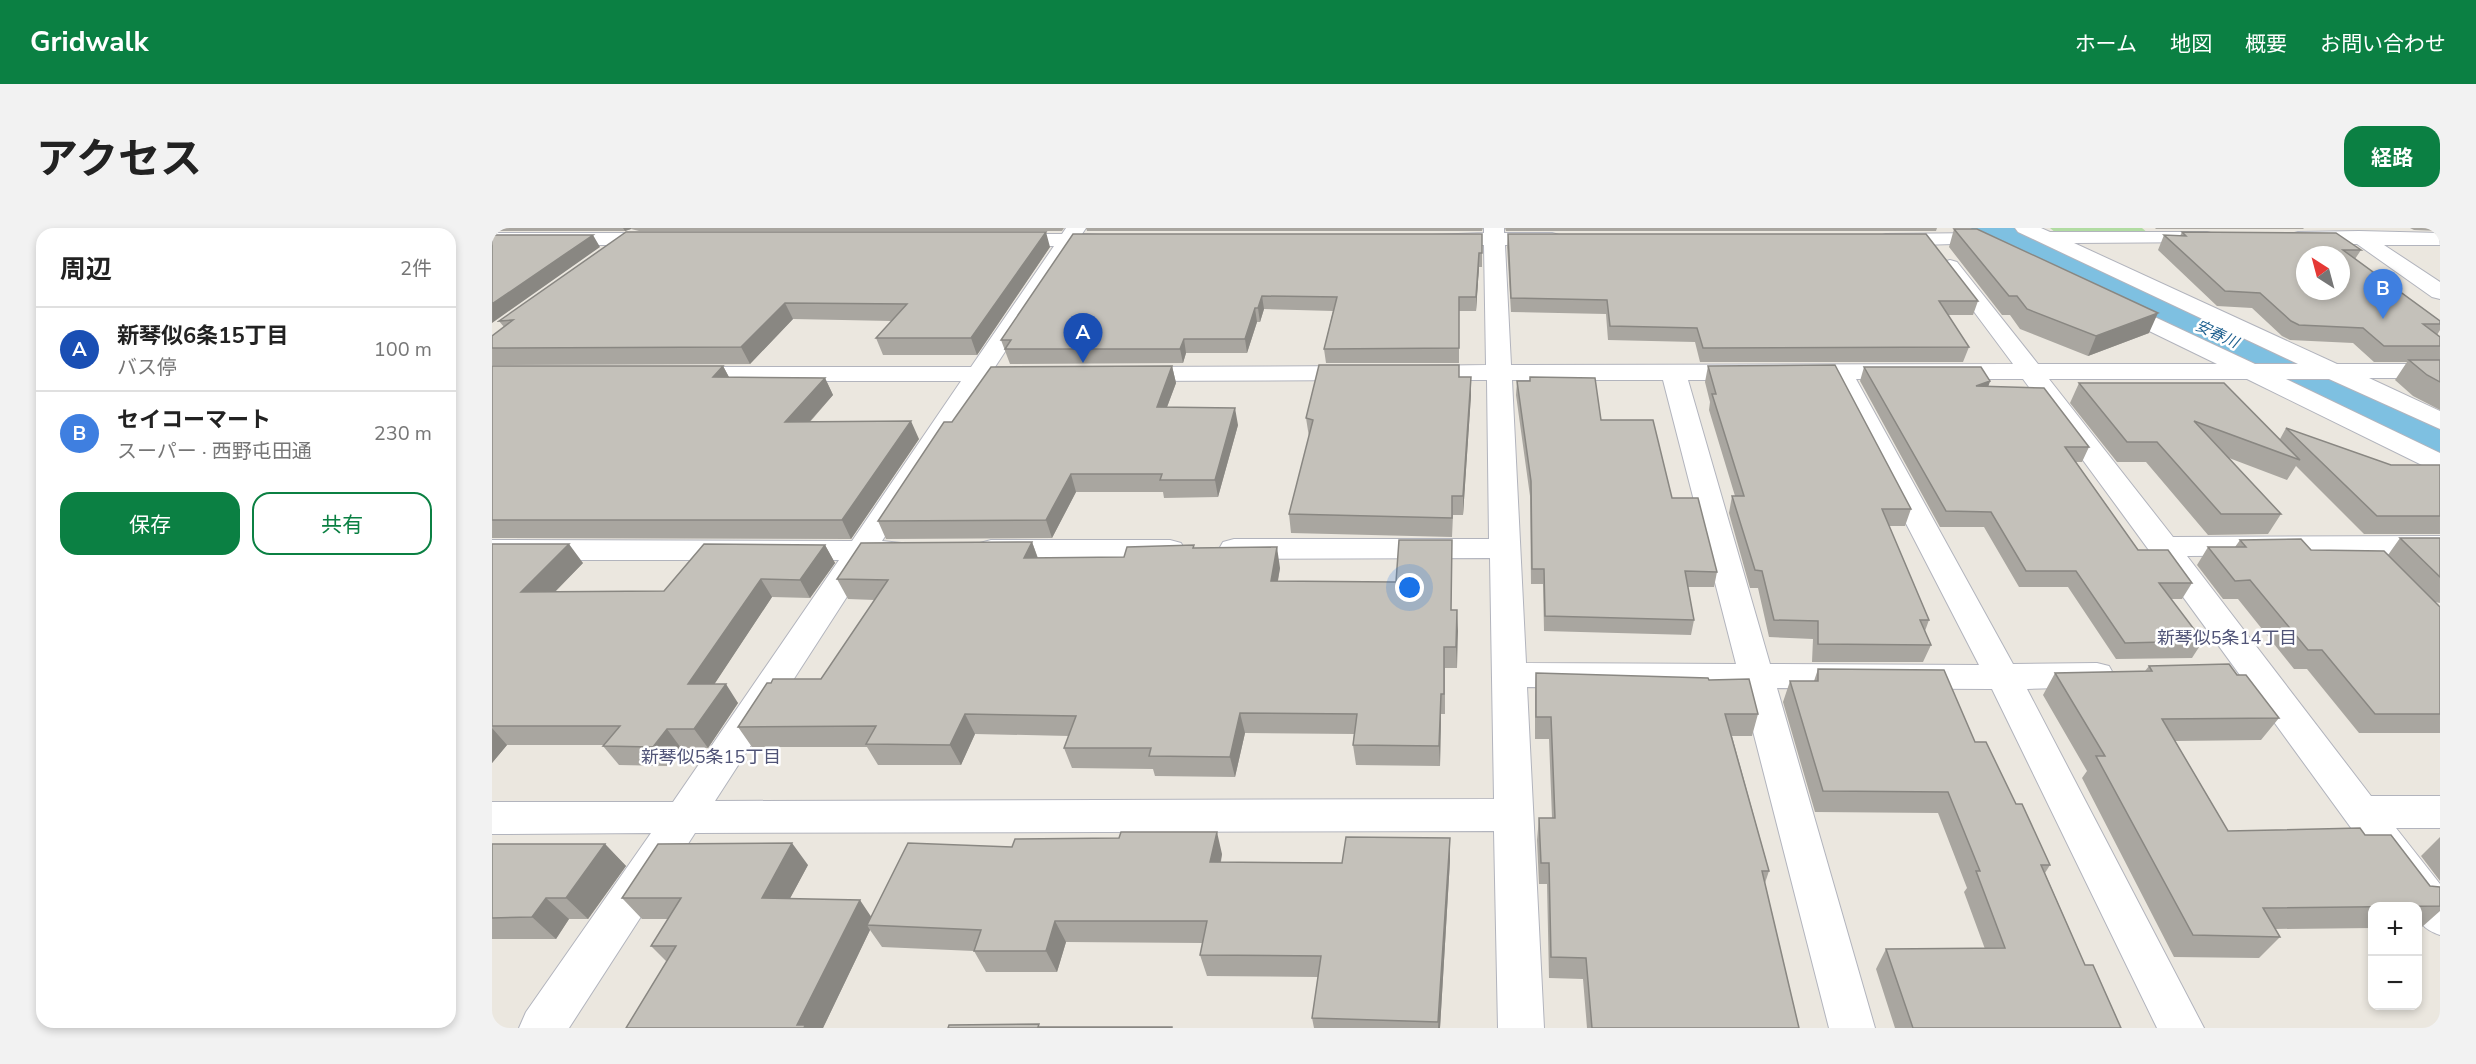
<!DOCTYPE html>
<html lang="ja">
<meta charset="utf-8">
<style>
body{margin:0;font-family:"Nunito Sans","Noto Sans JP",sans-serif;background:#f2f2f2;color:#222}
.controls{position:absolute;right:18px;bottom:18px;display:grid;overflow:hidden;border-radius:12px;box-shadow:0 3px 9px #0003}
.controls button{width:54px;height:54px;display:grid;place-items:center;padding:0;border:0;border-bottom:2px solid #e0e0e0;background:#fff;color:#222;font:30px sans-serif}
.compass{position:absolute;left:1804px;top:18px;width:54px;height:54px;border-radius:50%;background:#fff;box-shadow:0 3px 9px #0003;rotate:324deg}
.you{position:absolute;left:918px;top:360px;width:21px;height:21px;margin:-15px;border:4px solid #fff;border-radius:50%;background:#1a73e8;box-shadow:0 0 0 9px #1a73e833}
.badge{display:grid;place-items:center;width:39px;height:39px;border-radius:50%;background:#0b8043;color:#fff;font-size:20px;font-weight:700}
.pin{position:absolute;translate:-50% -50px;filter:drop-shadow(0 2px 3px #0008)}
.pin::after{content:'';position:absolute;top:32px;width:21px;height:18px;background:inherit;clip-path:polygon(0 0,100% 0,50% 100%)}
.list{margin:0;padding:0;list-style:none}
h2{display:flex;justify-content:space-between;align-items:center;height:78px;margin:0;padding:0 24px;font-size:26px}
h2 small{font-size:20px;font-weight:400;color:#767676}
.list li{display:grid;grid-template-columns:39px 1fr auto;gap:18px;align-items:center;box-sizing:border-box;height:84px;padding:0 24px;border-top:2px solid #e0e0e0}
.list b{display:block;font-size:22px;white-space:nowrap}
.list p{margin:0;font-size:20px;white-space:nowrap;color:#767676}
.list em{font-size:20px;font-style:normal;color:#767676}
.actions{display:flex;gap:12px;padding:18px 24px}
.actions a{flex:1;padding:14px 0;border:2px solid #0b8043;border-radius:18px;text-align:center;font-size:21px;color:#0b8043}
.actions .main{background:#0b8043;color:#fff}
.map{position:relative;flex:none;width:1948px;height:800px;overflow:hidden;border-radius:18px}
header{display:flex;align-items:center;gap:36px;box-sizing:border-box;height:84px;padding:0 30px;background:#0b8043;color:#fff}
header strong{font-size:28px}
nav{display:flex;gap:33px;margin-inline-start:auto;font-size:21px}
.intro{display:flex;align-items:center;justify-content:space-between;box-sizing:border-box;height:144px;padding:0 36px}
h1{margin:0;font-size:42px}
.button{padding:15px 27px;border-radius:18px;background:#0b8043;color:#fff;font-size:21px;font-weight:700}
main{display:flex;gap:36px;padding:0 36px}
aside{flex:1;background:#fff;border-radius:18px;box-shadow:0 3px 9px #0003}
.map>svg:first-child{display:block}
.green{fill:#b1dca2}
.lines{fill:none;stroke-linecap:round;stroke-linejoin:round}
.river{fill:#7ec0e1;fill-rule:evenodd}
.minor-casing{stroke:#b2b4bd;stroke-width:2}
.minor{fill:#fff;fill-rule:evenodd}
.wall{fill:#a9a6a0}
.shaded-wall{fill:#898782}
.building{fill:#c4c1ba;stroke:#898782;stroke-width:1.5;fill-rule:evenodd}
.labels{text-anchor:middle;dominant-baseline:central;stroke-width:5;stroke-linejoin:round;paint-order:stroke}
.far-water-label{font-size:15px;font-style:italic;fill:#1d5f8e;stroke:#fff}
.neighbourhood-label{font-size:18px;fill:#505477;stroke:#fff}
</style>
<header>
<strong>Gridwalk</strong>
<nav><a>ホーム</a><a>地図</a><a>概要</a><a>お問い合わせ</a></nav>
</header>
<div class="intro"><h1>アクセス</h1><a class="button">経路</a></div>
<main>
<aside>
<h2>周辺<small>2件</small></h2>
<ul class="list">
<li><span class="badge" style="background:#1a4fb4">A</span><div><b>新琴似6条15丁目</b><p>バス停</p></div><em>100 m</em></li>
<li><span class="badge" style="background:#3f7fe0">B</span><div><b>セイコーマート</b><p>スーパー · 西野屯田通</p></div><em>230 m</em></li>
</ul>
<div class="actions"><a class="main">保存</a><a>共有</a></div>
</aside>
<div class="map">
<svg width="1948" height="800" viewBox="0 0 1948 800">
<rect width="100%" height="100%" fill="#ebe7df"/>
<path class="green" d="M 1558,0 L 1650,0 L 1657,6 L 1564,5 Z"/>
<g class="lines">
<path class="river" d="M 1479,0 L 1540,0 L 1948,188 L 1948,231 L 1926,225 L 1486,10 Z"/>
<g class="minor-casing">
<path id="minor" d="M 574,0 L 594,0 L 590,6 L 629,8 L 632,12 L 629,16 L 582,18 L 503,139 L 547,141 L 550,146 L 547,151 L 538,153 L 494,153 L 390,313 L 419,316 L 423,323 L 419,330 L 408,333 L 378,333 L 223,573 L 1002,571 L 998,330 L 742,331 L 731,328 L 727,321 L 731,314 L 742,311 L 997,311 L 995,152 L 923,152 L 914,150 L 911,145 L 914,140 L 923,138 L 994,137 L 992,17 L 947,17 L 940,15 L 937,11 L 940,7 L 992,5 L 992,0 L 1012,0 L 1012,5 L 1060,5 L 1067,7 L 1070,11 L 1067,15 L 1060,17 L 1013,17 L 1019,137 L 1521,136 L 1448,38 L 1451,34 L 1458,32 L 1465,34 L 1546,136 L 1725,136 L 1612,81 L 1609,76 L 1612,71 L 1620,69 L 1763,136 L 1806,136 L 1526,4 L 1523,0 L 1549,0 L 1558,4 L 1715,4 L 1722,6 L 1725,10 L 1722,14 L 1582,15 L 1845,136 L 1948,136 L 1948,150 L 1877,150 L 1948,183 L 1948,201 L 1837,151 L 1794,151 L 1948,225 L 1948,243 L 1938,241 L 1755,151 L 1557,151 L 1681,309 L 1948,308 L 1948,326 L 1695,328 L 1879,568 L 1948,568 L 1948,600 L 1904,600 L 1948,656 L 1948,707 C 1932,701 1926,696 1926,678 L 1916,678 C 1788,503 1661,326 1531,151 L 1364,151 L 1521,436 L 1605,435 L 1617,438 L 1622,447 L 1617,456 L 1605,459 L 1535,461 L 1712,800 L 1665,800 L 1500,461 L 1285,460 L 1383,800 L 1337,800 L 1250,460 L 1035,459 L 1052,800 L 1006,800 L 1002,603 L 203,605 L 77,800 L 27,800 L 34,784 L 159,605 L 0,606 L 0,574 L 181,574 L 347,332 L 0,332 L 0,312 L 360,313 L 469,153 L 191,153 L 182,151 L 179,146 L 182,141 L 191,139 L 479,139 L 562,18 L 512,18 L 505,16 L 502,12 L 505,8 L 512,6 L 570,6 ZM 1020,152 L 1171,152 L 1244,436 L 1034,435 ZM 1196,152 L 1340,152 L 1487,437 L 1278,436 Z
M 1867,3 L 1948,5 L 1948,17 L 1892,17 L 1948,54 L 1948,71 L 1940,69 L 1865,16 L 1806,16 L 1799,14 L 1796,10 L 1799,6 L 1806,4 Z
M 0,5 L 169,5 L 176,7 L 179,11 L 176,15 L 169,17 L 0,17 Z
M 1488,5 L 1495,7 L 1498,11 L 1495,15 L 1394,18 L 1387,16 L 1384,12 L 1387,8 L 1394,6 Z
M 871,138 L 880,140 L 883,145 L 880,150 L 871,152 L 638,153 L 629,151 L 626,146 L 629,141 L 638,139 Z
M 499,312 L 678,312 L 689,315 L 693,322 L 689,329 L 678,332 L 499,332 L 488,329 L 484,322 L 488,315 Z"/>
</g>
<use href="#minor" class="minor"/>
</g>
<path class="wall" d="M 2,0 L 572,0 L 570,3 L 147,3 L 139,1 L 133,3 L 4,3 Z
M 594,0 L 991,0 L 990,3 L 595,3 Z
M 1013,0 L 1445,0 L 1444,3 L 1014,3 Z
M 1663,0 L 1812,0 L 1811,1 L 1664,1 Z
M 1918,0 L 1948,0 L 1948,3 L 1922,2 Z
M 1462,1 L 1657,105 L 1596,128 L 1528,101 L 1518,87 L 1510,87 L 1457,19 Z
M 1690,4 L 1869,22 L 1863,31 L 1948,93 L 1948,102 L 1945,107 L 1948,109 L 1948,182 L 1921,168 L 1903,152 L 1915,134 L 1882,134 L 1861,115 L 1798,112 L 1790,108 L 1760,80 L 1725,78 L 1666,22 L 1672,7 L 1688,8 Z
M 990,6 L 990,39 L 987,39 L 984,83 L 967,83 L 967,135 L 834,135 L 832,121 L 841,83 L 772,81 L 768,94 L 765,94 L 755,125 L 694,125 L 691,135 L 518,136 L 509,112 Z
M 1016,6 L 1486,73 L 1481,87 L 1456,87 L 1477,119 L 1471,134 L 1208,134 L 1203,114 L 1116,112 L 1114,86 L 1019,84 L 1015,19 Z
M 558,19 L 485,127 L 391,127 L 384,110 L 400,93 L 301,91 L 258,136 L 0,137 L 0,108 L 12,99 L 7,93 Z
M 0,138 L 231,138 L 237,149 L 333,150 L 341,167 L 318,194 L 427,211 L 359,311 L 0,310 Z
M 680,138 L 684,155 L 675,179 L 746,197 L 726,269 L 672,270 L 671,264 L 584,264 L 560,310 L 394,311 L 386,293 L 460,194 Z
M 1216,138 L 1419,281 L 1413,298 L 1397,298 L 1437,392 L 1433,403 L 1439,417 L 1431,434 L 1320,434 L 1321,411 L 1277,409 L 1266,360 L 1258,360 L 1237,285 L 1240,268 L 1243,268 L 1217,182 L 1218,174 L 1213,154 Z
M 1372,139 L 1498,153 L 1496,159 L 1597,219 L 1590,234 L 1584,234 L 1646,322 L 1700,355 L 1690,371 L 1679,371 L 1711,413 L 1700,430 L 1624,431 L 1576,359 L 1527,359 L 1492,299 L 1448,299 L 1368,153 Z
M 967,149 L 979,149 L 979,167 L 971,287 L 961,287 L 960,309 L 799,305 L 797,286 L 817,209 L 814,190 Z
M 1025,153 L 1109,192 L 1180,270 L 1225,344 L 1222,359 L 1196,359 L 1202,392 L 1199,407 L 1052,403 L 1051,356 L 1039,356 L 1038,268 L 1024,167 Z
M 1587,155 L 1788,211 L 1794,200 L 1899,237 L 1948,237 L 1948,306 L 1872,306 L 1804,238 L 1795,252 L 1737,230 L 1789,286 L 1776,306 L 1716,307 L 1654,234 L 1625,234 L 1578,175 Z
M 1908,310 L 1948,310 L 1948,375 L 1943,374 L 1948,379 L 1948,505 L 1867,505 L 1815,441 L 1802,441 L 1746,371 L 1731,371 L 1705,337 L 1716,319 L 1743,319 L 1748,312 L 1819,322 L 1896,327 Z
M 960,312 L 959,382 L 965,382 L 965,440 L 953,440 L 953,486 L 949,486 L 948,538 L 864,537 L 861,517 L 862,506 L 753,505 L 743,549 L 663,548 L 661,541 L 580,540 L 572,520 L 577,508 L 483,506 L 469,537 L 386,537 L 375,519 L 260,519 L 246,499 L 329,451 L 383,372 L 356,371 L 345,351 L 540,314 L 546,330 L 632,329 L 703,320 L 788,340 L 786,353 L 904,354 Z
M 0,316 L 91,335 L 63,364 L 172,363 L 333,317 L 343,335 L 318,370 L 280,369 L 222,456 L 246,475 L 216,520 L 189,520 L 176,538 L 127,537 L 111,518 L 112,517 L 15,517 L 0,535 Z
M 1657,438 L 1745,447 L 1787,490 L 1769,512 L 1683,513 L 1736,603 L 1873,607 L 1938,658 L 1948,661 L 1948,683 L 1930,699 L 1926,699 L 1926,678 L 1881,678 L 1881,700 L 1783,701 L 1788,709 L 1767,730 L 1682,729 L 1590,550 L 1595,543 L 1551,467 L 1563,445 L 1653,443 Z
M 1326,441 L 1483,514 L 1524,576 L 1558,637 L 1553,645 L 1593,737 L 1629,800 L 1403,800 L 1384,741 L 1394,721 L 1493,721 L 1472,664 L 1475,660 L 1446,585 L 1323,584 L 1291,474 L 1298,453 L 1322,453 Z
M 1044,445 L 1217,452 L 1266,486 L 1260,508 L 1240,508 L 1277,643 L 1273,655 L 1307,800 L 1095,800 L 1091,751 L 1057,750 L 1055,656 L 1047,656 L 1045,612 L 1047,590 L 1060,590 L 1057,511 L 1043,511 L 1043,468 Z
M 1948,609 L 1948,653 L 1929,628 Z
M 958,610 L 958,632 L 948,800 L 822,800 L 820,790 L 826,749 L 715,748 L 708,727 L 711,715 L 574,714 L 565,744 L 494,744 L 482,723 L 390,719 L 378,702 L 331,800 L 175,734 L 159,718 L 176,691 L 150,691 L 130,670 L 316,637 L 298,670 L 379,688 L 730,626 L 729,634 L 850,635 Z
M 0,616 L 113,616 L 134,638 L 96,691 L 77,691 L 64,711 L 0,711 Z"/>
<path class="shaded-wall" d="M 131,0 L 139,0 L 139,1 L 133,3 Z
M 554,4 L 558,19 L 485,127 L 479,110 Z
M 101,7 L 108,19 L 0,95 L 0,76 Z
M 987,25 L 987,39 L 984,83 L 984,69 Z
M 770,68 L 772,81 L 768,94 L 766,80 Z
M 293,75 L 301,91 L 258,136 L 249,119 Z
M 763,80 L 765,94 L 755,125 L 753,111 Z
M 1666,85 L 1657,105 L 1596,128 L 1604,108 Z
M 692,111 L 694,125 L 691,135 L 688,121 Z
M 231,138 L 240,155 L 221,149 Z
M 680,138 L 684,155 L 669,195 L 665,179 Z
M 979,149 L 979,167 L 971,287 L 971,268 Z
M 333,150 L 341,167 L 302,211 L 293,194 Z
M 1498,153 L 1493,168 L 1484,158 Z
M 743,180 L 746,197 L 726,269 L 723,252 Z
M 419,193 L 427,211 L 359,311 L 350,292 Z
M 579,246 L 584,264 L 560,310 L 554,292 Z
M 540,314 L 547,334 L 532,330 Z
M 77,316 L 91,335 L 44,383 L 29,364 Z
M 333,317 L 343,335 L 318,370 L 308,352 Z
M 785,319 L 788,340 L 782,373 L 779,353 Z
M 269,351 L 280,369 L 210,475 L 196,456 Z
M 965,382 L 966,403 L 965,440 L 964,419 Z
M 234,456 L 246,475 L 216,520 L 202,501 Z
M 949,466 L 949,486 L 948,538 L 947,518 Z
M 748,485 L 753,505 L 743,549 L 738,529 Z
M 473,486 L 483,506 L 469,537 L 458,517 Z
M 0,500 L 15,517 L 0,535 Z
M 175,501 L 189,520 L 176,538 L 161,519 Z
M 725,604 L 730,626 L 724,656 L 718,634 Z
M 958,610 L 958,632 L 948,800 L 946,800 Z
M 300,615 L 316,637 L 287,691 L 270,670 Z
M 113,616 L 134,638 L 96,691 L 74,670 Z
M 54,670 L 77,691 L 64,711 L 40,689 Z
M 368,672 L 382,693 L 375,697 L 378,702 L 331,800 L 307,800 L 305,797 Z
M 563,693 L 574,714 L 565,744 L 554,723 Z"/>
<path class="building" d="M 1462,1 L 1485,1 L 1666,85 L 1604,108 L 1535,81 L 1525,68 L 1517,68 Z
M 134,4 L 554,4 L 479,110 L 384,110 L 415,76 L 293,75 L 249,119 L 0,120 L 0,108 L 21,92 L 7,93 Z
M 1690,4 L 1844,5 L 1869,22 L 1851,22 L 1948,93 L 1948,96 L 1931,96 L 1948,109 L 1948,118 L 1892,118 L 1871,100 L 1807,97 L 1799,93 L 1768,65 L 1733,63 L 1672,7 L 1694,8 ZM 1813,27 L 1849,27 L 1849,63 L 1813,63 Z
M 581,6 L 990,6 L 990,25 L 987,25 L 984,69 L 967,69 L 967,120 L 832,121 L 845,69 L 770,68 L 766,80 L 763,80 L 753,111 L 692,111 L 688,121 L 513,121 L 519,112 L 509,112 Z
M 1016,6 L 1434,6 L 1486,73 L 1447,73 L 1477,119 L 1211,120 L 1205,100 L 1118,98 L 1115,72 L 1019,70 Z
M 0,7 L 101,7 L 0,76 Z
M 1917,132 L 1948,132 L 1948,154 L 1935,147 Z
M 827,137 L 967,137 L 967,149 L 979,149 L 971,268 L 960,268 L 960,290 L 797,286 L 821,192 L 814,190 Z
M 1343,137 L 1419,281 L 1390,281 L 1437,392 L 1428,392 L 1439,417 L 1326,416 L 1326,393 L 1282,392 L 1270,343 L 1263,342 L 1240,268 L 1252,268 L 1220,166 L 1224,166 L 1216,138 Z
M 0,138 L 231,138 L 221,149 L 333,150 L 293,194 L 419,193 L 350,292 L 0,292 Z
M 680,138 L 665,179 L 743,180 L 723,252 L 668,252 L 670,246 L 579,246 L 554,292 L 386,293 L 452,194 L 460,194 L 499,139 Z
M 1372,139 L 1489,139 L 1498,153 L 1484,158 L 1552,160 L 1597,219 L 1573,219 L 1646,322 L 1676,322 L 1700,355 L 1667,355 L 1711,413 L 1633,415 L 1584,343 L 1534,343 L 1499,284 L 1454,283 Z
M 1038,149 L 1103,150 L 1109,192 L 1161,192 L 1180,270 L 1206,270 L 1225,344 L 1193,343 L 1202,392 L 1053,388 L 1052,341 L 1040,341 L 1039,253 L 1025,153 L 1038,153 Z
M 1587,155 L 1732,155 L 1808,232 L 1702,193 L 1789,286 L 1729,286 L 1665,214 L 1635,214 Z
M 1794,200 L 1899,237 L 1948,237 L 1948,288 L 1885,288 Z
M 1908,310 L 1948,310 L 1948,349 Z
M 1809,311 L 1819,322 L 1892,323 L 1948,379 L 1948,486 L 1883,486 L 1830,422 L 1816,422 L 1758,352 L 1743,353 L 1716,319 L 1754,319 L 1748,312 Z
M 907,312 L 960,312 L 959,382 L 965,382 L 964,419 L 952,419 L 952,466 L 949,466 L 947,518 L 861,517 L 865,486 L 748,485 L 738,529 L 657,528 L 659,520 L 572,520 L 584,488 L 473,486 L 458,517 L 374,516 L 384,498 L 246,499 L 275,455 L 279,455 L 281,451 L 329,451 L 396,352 L 345,351 L 369,315 L 540,314 L 532,330 L 632,329 L 635,319 L 702,317 L 701,320 L 785,319 L 779,353 L 904,354 Z
M 0,316 L 77,316 L 29,364 L 172,363 L 212,316 L 333,317 L 308,352 L 269,351 L 196,456 L 234,456 L 202,501 L 175,501 L 161,519 L 111,518 L 128,498 L 0,498 Z
M 1737,436 L 1745,447 L 1754,447 L 1787,490 L 1670,491 L 1736,603 L 1868,600 L 1873,607 L 1899,607 L 1938,658 L 1948,659 L 1948,678 L 1771,680 L 1788,709 L 1701,707 L 1604,528 L 1613,528 L 1563,445 L 1660,443 L 1657,438 Z
M 1326,441 L 1452,442 L 1483,514 L 1494,514 L 1524,576 L 1530,576 L 1558,637 L 1549,637 L 1593,737 L 1601,737 L 1629,800 L 1421,800 L 1394,721 L 1513,720 L 1484,643 L 1488,643 L 1456,564 L 1331,563 L 1298,453 L 1326,453 Z
M 1044,445 L 1216,450 L 1217,452 L 1257,451 L 1266,486 L 1233,486 L 1277,643 L 1270,643 L 1307,800 L 1100,800 L 1094,730 L 1059,729 L 1057,635 L 1049,635 L 1047,590 L 1063,590 L 1059,489 L 1044,489 Z
M 629,604 L 725,604 L 718,634 L 850,635 L 854,609 L 958,610 L 946,794 L 820,790 L 829,728 L 708,727 L 715,693 L 563,693 L 554,723 L 482,723 L 489,702 L 375,697 L 416,615 L 520,619 L 523,611 L 627,610 Z
M 300,615 L 270,670 L 368,672 L 305,797 L 313,797 L 312,800 L 134,800 L 184,718 L 159,718 L 189,670 L 130,670 L 166,616 Z
M 0,616 L 113,616 L 74,670 L 54,670 L 40,689 L 0,690 Z
M 547,796 L 546,799 L 680,799 L 680,800 L 456,800 L 457,797 Z"/>
<g class="labels">
<g class="far-water-label">
<text transform="translate(1725 106) rotate(25)">安春川</text>
</g>
<g class="neighbourhood-label">
<text x="1735" y="410">新琴似5条14丁目</text>
<text x="219" y="529">新琴似5条15丁目</text>
</g>
</g>
</svg>
<div class="controls">
<button>+</button>
<button>−</button>
</div>
<svg class="compass" viewBox="-18 -18 36 36"><path d="M0-13l5 13h-10z" fill="#e53935"/><path d="M0 13l5-13h-10z" fill="#767676"/></svg>
<div class="you"></div>
<div class="pin badge" style="left:591px;top:135px;background:#1a4fb4">A</div>
<div class="pin badge" style="left:1891px;top:91px;background:#3f7fe0">B</div>
</div>
</main>
